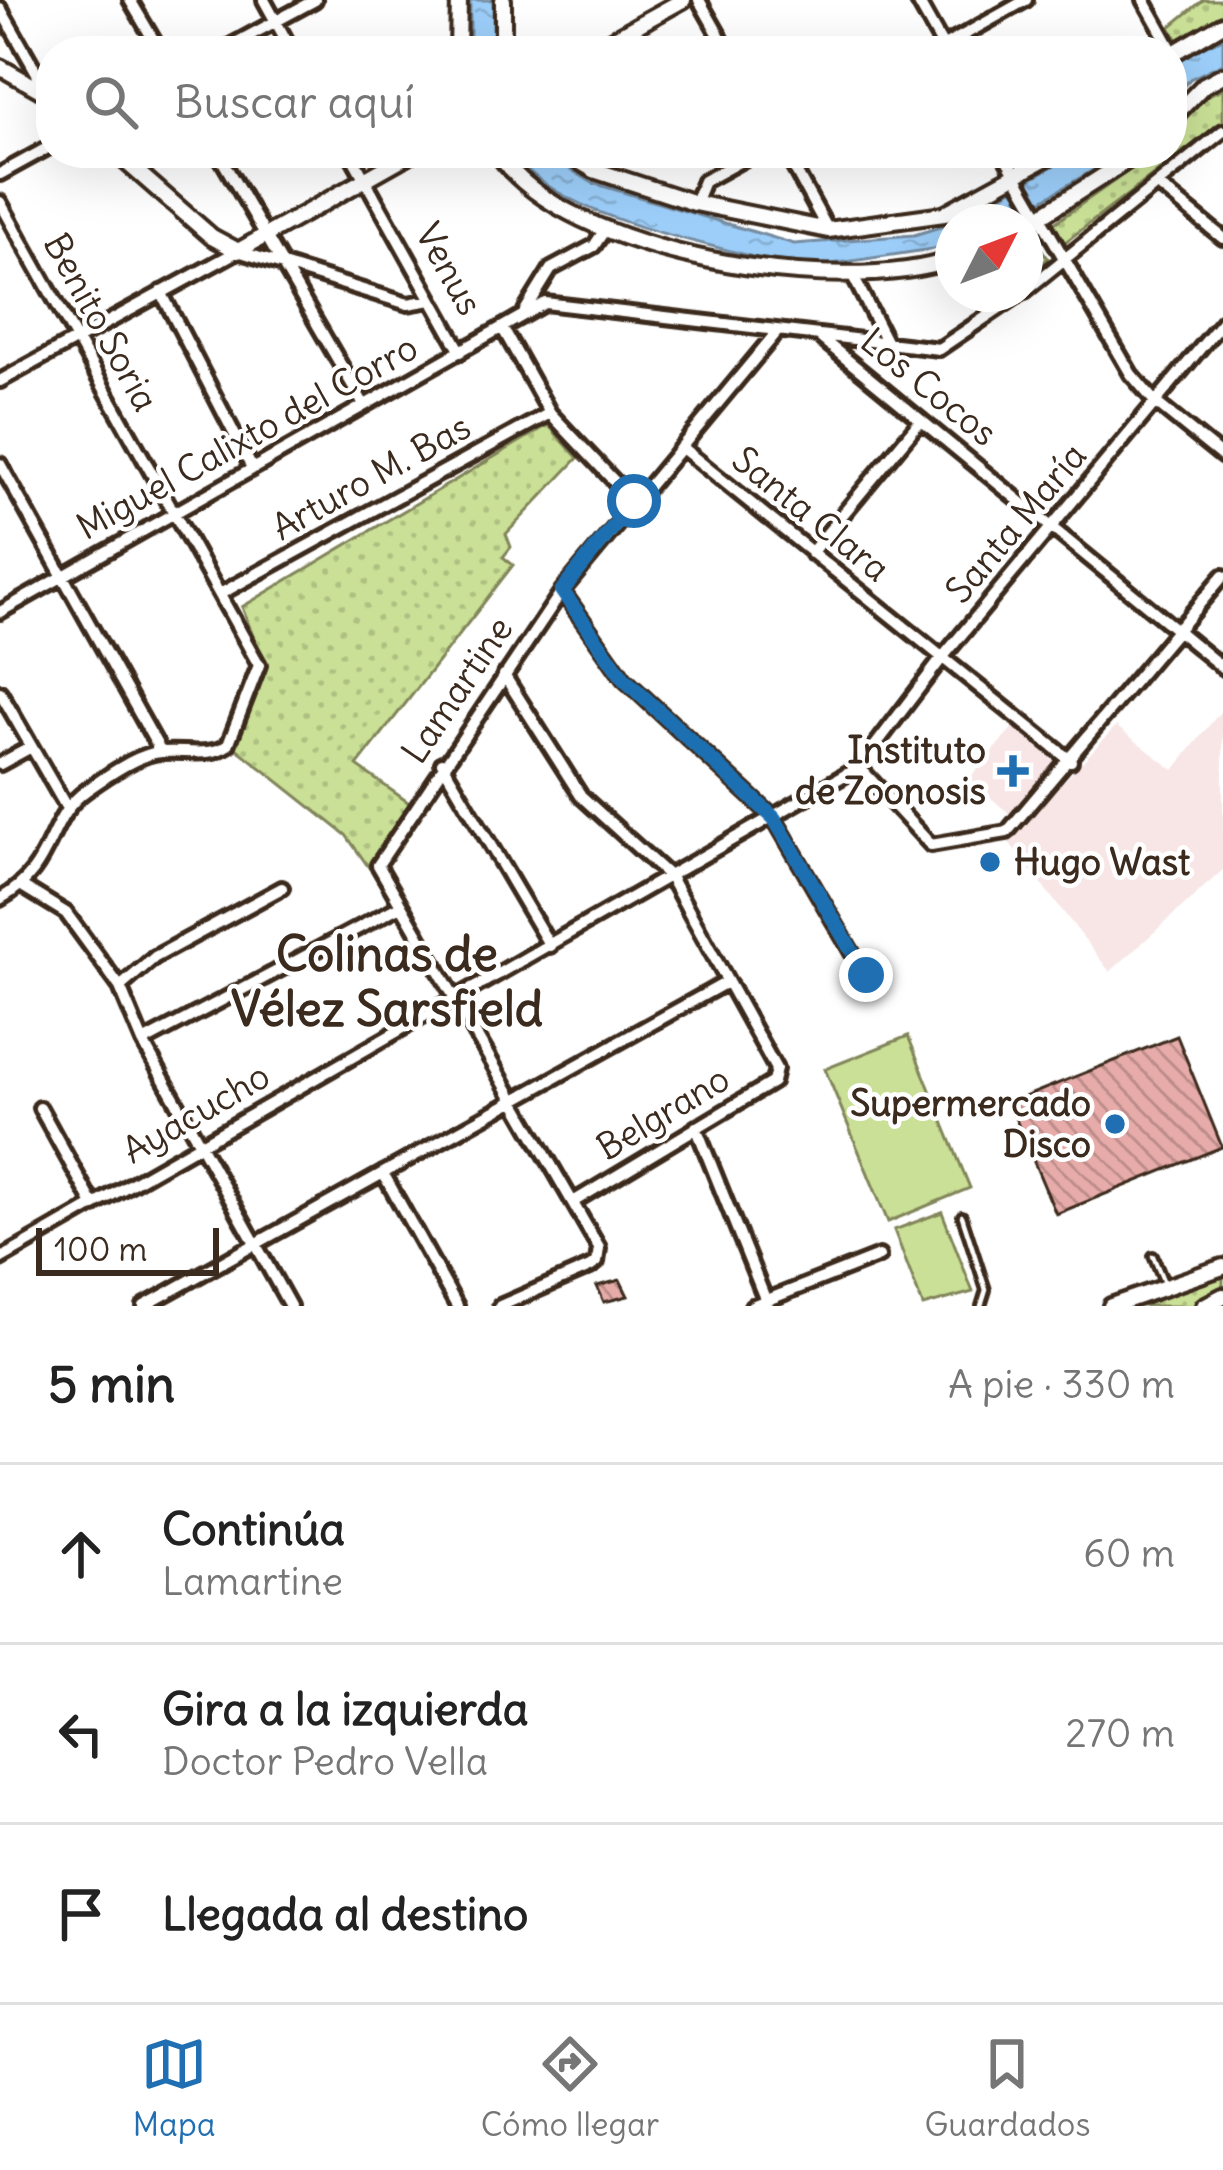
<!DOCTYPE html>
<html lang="es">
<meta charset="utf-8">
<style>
body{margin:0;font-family:Delius,sans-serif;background:#f6f6f6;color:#222}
.compass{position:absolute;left:935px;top:204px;width:108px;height:108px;border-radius:50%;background:#fff;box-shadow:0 12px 48px #0002;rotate:48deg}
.scale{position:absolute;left:36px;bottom:30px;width:183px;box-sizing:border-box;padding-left:12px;border:6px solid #3b2a1e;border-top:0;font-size:33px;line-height:42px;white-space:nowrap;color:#3b2a1e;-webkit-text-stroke:9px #fff;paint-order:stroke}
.stop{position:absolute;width:36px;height:36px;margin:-27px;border:9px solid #1f6fb2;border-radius:50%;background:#fff}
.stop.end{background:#1f6fb2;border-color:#fff;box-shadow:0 3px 12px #0008}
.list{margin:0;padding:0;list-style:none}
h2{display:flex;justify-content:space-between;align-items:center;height:156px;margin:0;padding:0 48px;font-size:51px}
h2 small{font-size:39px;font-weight:400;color:#767676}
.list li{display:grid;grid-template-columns:78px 1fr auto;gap:36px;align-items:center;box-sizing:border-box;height:180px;padding:0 48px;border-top:3px solid #e0e0e0}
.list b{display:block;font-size:45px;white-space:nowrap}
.list p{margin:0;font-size:39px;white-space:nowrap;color:#767676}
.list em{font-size:39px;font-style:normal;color:#767676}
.icon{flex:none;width:66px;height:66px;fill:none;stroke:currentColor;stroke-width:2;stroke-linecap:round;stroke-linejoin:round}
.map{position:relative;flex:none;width:1223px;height:1306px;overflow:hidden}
.search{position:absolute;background:#fff;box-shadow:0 12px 48px #0002;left:36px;right:36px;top:36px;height:132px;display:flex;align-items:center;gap:30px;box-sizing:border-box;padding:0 42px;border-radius:48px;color:#767676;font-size:45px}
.sheet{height:696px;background:#fff}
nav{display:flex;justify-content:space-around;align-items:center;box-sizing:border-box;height:168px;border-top:3px solid #e0e0e0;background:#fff;font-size:33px;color:#767676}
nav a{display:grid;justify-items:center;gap:6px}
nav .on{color:#1f6fb2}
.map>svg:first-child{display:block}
.built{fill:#f8e6e6}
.grass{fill:#c9e096;stroke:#82855a;stroke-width:3}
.park{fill:url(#park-dots);stroke:#82855a;stroke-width:3}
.water{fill:url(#water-ripples);stroke:#758ca1;stroke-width:3}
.building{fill:url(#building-back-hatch);stroke:#3b2a1e;stroke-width:3}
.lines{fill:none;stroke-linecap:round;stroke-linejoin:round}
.lane-casing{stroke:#3b2a1e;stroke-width:14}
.street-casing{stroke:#3b2a1e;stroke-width:20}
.secondary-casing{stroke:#3b2a1e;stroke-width:22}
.lane{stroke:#fff;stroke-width:4.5}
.street{stroke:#fff;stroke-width:10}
.secondary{stroke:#fff;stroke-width:14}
.route{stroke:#1f6fb2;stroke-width:15}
.poi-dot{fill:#1f6fb2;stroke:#fff;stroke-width:4.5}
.labels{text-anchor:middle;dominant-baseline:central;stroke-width:9;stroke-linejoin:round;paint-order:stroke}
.street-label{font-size:36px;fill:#3b2a1e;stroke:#fff}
.poi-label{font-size:36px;font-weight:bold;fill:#3b2a1e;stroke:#fff;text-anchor:end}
.district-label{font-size:48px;font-weight:bold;fill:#3b2a1e;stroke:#fff}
</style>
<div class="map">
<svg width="1223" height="1306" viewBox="0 0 1223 1306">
<defs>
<pattern id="park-dots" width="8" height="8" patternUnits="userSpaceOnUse" patternTransform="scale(3)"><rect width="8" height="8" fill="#c9e096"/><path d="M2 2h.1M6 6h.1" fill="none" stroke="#aec081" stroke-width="1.8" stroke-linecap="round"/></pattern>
<pattern id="water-ripples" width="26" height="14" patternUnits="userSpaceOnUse" patternTransform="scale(3)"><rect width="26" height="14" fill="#9ccef9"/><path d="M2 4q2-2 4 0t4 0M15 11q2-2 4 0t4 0" fill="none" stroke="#87b1d5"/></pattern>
<pattern id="building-back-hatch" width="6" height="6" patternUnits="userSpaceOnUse" patternTransform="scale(3)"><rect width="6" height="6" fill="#e7acaa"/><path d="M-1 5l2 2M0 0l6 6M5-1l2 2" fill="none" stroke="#bc8c8a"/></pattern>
</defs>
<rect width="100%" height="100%" fill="#fff"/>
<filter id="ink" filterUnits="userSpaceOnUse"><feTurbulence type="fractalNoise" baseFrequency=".00833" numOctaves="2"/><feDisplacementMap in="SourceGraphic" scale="24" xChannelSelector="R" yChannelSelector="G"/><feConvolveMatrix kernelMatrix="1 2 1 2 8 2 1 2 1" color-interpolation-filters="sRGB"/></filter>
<g filter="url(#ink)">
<path class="built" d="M 1223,708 L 1223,870 L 1110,972 L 1008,841 L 1116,726 L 1174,770 Z
M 1014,726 L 1056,763 L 1011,815 L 969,779 Z"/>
<path class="grass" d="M 908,1036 L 970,1188 L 888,1222 L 825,1069 Z
M 942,1212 L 973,1292 L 923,1306 L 894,1230 Z"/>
<path class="park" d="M 1203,0 L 1223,0 L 1223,19 L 1178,40 L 1170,27 Z
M 1223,88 L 1223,122 L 1064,243 L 1053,224 L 1154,153 L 1172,153 L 1172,134 L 1205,97 Z
M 1031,235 L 1048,258 L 1025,281 L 1025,236 Z
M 548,425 L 578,458 L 506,534 L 511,547 L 503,557 L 513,565 L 357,766 L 412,805 L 370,869 L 346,835 L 236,748 L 266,670 L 242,607 Z
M 1223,1267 L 1223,1296 L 1204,1306 L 1111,1306 Z"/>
<path class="water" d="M 470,0 L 493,0 L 493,51 L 470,51 Z
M 1223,38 L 1223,63 L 1190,79 L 1172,99 L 1172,68 L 1189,53 Z
M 513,153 L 544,153 L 593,183 L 794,244 L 914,235 L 953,223 L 953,246 L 805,268 L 771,262 C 696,239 559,219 513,153 Z
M 1076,153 L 1122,153 L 1005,222 L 954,222 Z"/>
<path class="building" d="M 1177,1036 L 1222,1147 L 1056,1214 L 1009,1103 Z
M 620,1280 L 628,1296 L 604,1302 L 597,1286 Z"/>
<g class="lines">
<g class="lane-casing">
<path id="lane" d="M 962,1216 L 986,1290 L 981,1306
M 1153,1256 L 1165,1285"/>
</g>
<g class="street-casing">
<path id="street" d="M 130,0 L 160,51
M 264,0 L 292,51
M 699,0 L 728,51
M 917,0 L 944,48
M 1144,0 L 1173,52
M 0,8 L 37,73 L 40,88
M 221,51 L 315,0
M 935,51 L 1026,0
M 218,153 L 364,405
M 350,153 L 461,352
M 786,153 L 828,230
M 1003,153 L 1131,374 L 1155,402 L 1223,457
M 0,174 L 51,146
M 1158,185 L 1223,238
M 0,202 L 259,665 L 228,745 C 208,759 178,748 154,753 C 132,758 105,777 87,790 C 45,819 56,868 0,899
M 695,203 L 704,181 L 755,153
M 851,272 L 887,343
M 1025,291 L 1223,131
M 161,292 L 252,468
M 525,311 L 551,269 L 594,246 L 606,228
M 503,329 L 550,413 L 633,501
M 822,339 L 1223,668
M 0,381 L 238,251 L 408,304 L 431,300
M 681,447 L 1071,761
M 0,464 L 161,752
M 811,553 L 921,420
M 562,591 L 624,679 L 774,818 L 865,975
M 220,594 L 550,413
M 0,612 L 545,303 L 939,349 L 1020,294
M 504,675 L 581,796 L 670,877 L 776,1069 L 773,1082 L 573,1202
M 0,692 L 68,810
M 442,763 L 550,946
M 0,764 L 31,747
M 859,767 L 931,845 L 1007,832 L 1223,576
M 22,886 L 66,913 L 120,987 L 143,1042 L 290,1306
M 120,987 L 155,957 L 282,888
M 143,1042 L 400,906
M 40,1108 L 94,1206
M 696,1127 L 768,1306
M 383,1173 L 457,1306
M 0,1259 L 859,767 L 942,658 L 1223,321
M 144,1306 L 727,982
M 500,1306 L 590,1267 L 597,1262 L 599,1248 L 378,865 L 562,591 L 776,333
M 752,1306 L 879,1256"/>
</g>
<g class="secondary-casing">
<path id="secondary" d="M 503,0 L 503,51
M 458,51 L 459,0
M 591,51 L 683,0
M 1172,54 L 1223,24
M 0,67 L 51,96
M 1172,118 L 1204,85 L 1223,75
M 116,153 L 212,237 L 238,251 L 412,153
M 498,153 C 564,256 843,299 953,259
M 565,153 L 594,170 L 695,203 L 828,230 L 944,214 L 1055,153
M 1025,226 L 1139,153
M 1111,1306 L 1223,1267
M 1204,1306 L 1223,1296"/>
</g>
<use href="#lane" class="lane"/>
<use href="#street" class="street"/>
<use href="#secondary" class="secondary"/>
</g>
</g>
<g class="lines" filter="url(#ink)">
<path class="route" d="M 634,501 L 562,591 L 624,679 L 774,818 L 866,975"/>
</g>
<g class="poi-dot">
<path d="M1007 753h12v12h12v12h-12v12h-12v-12h-12v-12h12z"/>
<circle cx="990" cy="862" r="12"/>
<circle cx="1115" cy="1124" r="12"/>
</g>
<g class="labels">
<g class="street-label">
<text transform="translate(449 269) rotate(61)">Venus</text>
<text transform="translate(101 322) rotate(61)">Benito Soria</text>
<text transform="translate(929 387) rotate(39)">Los Cocos</text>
<text transform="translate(247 437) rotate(-29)">Miguel Calixto del Corro</text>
<text transform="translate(371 477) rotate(-29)">Arturo M. Bas</text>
<text transform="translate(811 514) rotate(39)">Santa Clara</text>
<text transform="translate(1016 523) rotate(-50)">Santa María</text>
<text transform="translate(457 690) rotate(-56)">Lamartine</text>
<text transform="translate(196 1113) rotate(-30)">Ayacucho</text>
<text transform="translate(663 1113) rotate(-31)">Belgrano</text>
</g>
<g class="poi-label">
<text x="986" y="750">Instituto<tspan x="986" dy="41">de Zoonosis</tspan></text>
<text x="1014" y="862" text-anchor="start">Hugo Wast</text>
<text x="1091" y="1103">Supermercado<tspan x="1091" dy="41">Disco</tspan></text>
</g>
<g class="district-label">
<text x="387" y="954">Colinas de<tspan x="387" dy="55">Vélez Sarsfield</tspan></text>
</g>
</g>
</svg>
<svg class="compass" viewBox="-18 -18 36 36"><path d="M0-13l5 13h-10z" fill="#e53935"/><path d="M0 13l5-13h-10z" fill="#767676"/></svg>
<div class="scale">100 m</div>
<div class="stop" style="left:634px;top:501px"></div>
<div class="stop end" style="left:866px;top:975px"></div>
<div class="search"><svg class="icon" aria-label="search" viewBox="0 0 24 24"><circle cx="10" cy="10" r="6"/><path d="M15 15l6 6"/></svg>Buscar aquí</div>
</div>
<section class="sheet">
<h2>5 min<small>A pie · 330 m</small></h2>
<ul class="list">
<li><svg class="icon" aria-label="ahead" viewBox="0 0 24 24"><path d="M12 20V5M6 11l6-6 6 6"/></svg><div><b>Continúa</b><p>Lamartine</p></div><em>60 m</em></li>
<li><svg class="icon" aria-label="left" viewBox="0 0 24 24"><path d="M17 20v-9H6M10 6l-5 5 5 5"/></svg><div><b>Gira a la izquierda</b><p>Doctor Pedro Vella</p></div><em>270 m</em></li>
<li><svg class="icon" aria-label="arrive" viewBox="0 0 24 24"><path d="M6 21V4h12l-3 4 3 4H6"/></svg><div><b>Llegada al destino</b></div></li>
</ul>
</section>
<nav>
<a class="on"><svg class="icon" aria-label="map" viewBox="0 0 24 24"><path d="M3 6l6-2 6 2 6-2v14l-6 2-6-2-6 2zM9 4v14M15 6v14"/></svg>Mapa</a>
<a><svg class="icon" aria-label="directions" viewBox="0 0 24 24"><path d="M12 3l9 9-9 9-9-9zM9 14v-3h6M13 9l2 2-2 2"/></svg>Cómo llegar</a>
<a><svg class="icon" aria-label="saved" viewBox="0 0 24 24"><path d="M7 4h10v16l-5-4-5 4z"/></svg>Guardados</a>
</nav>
